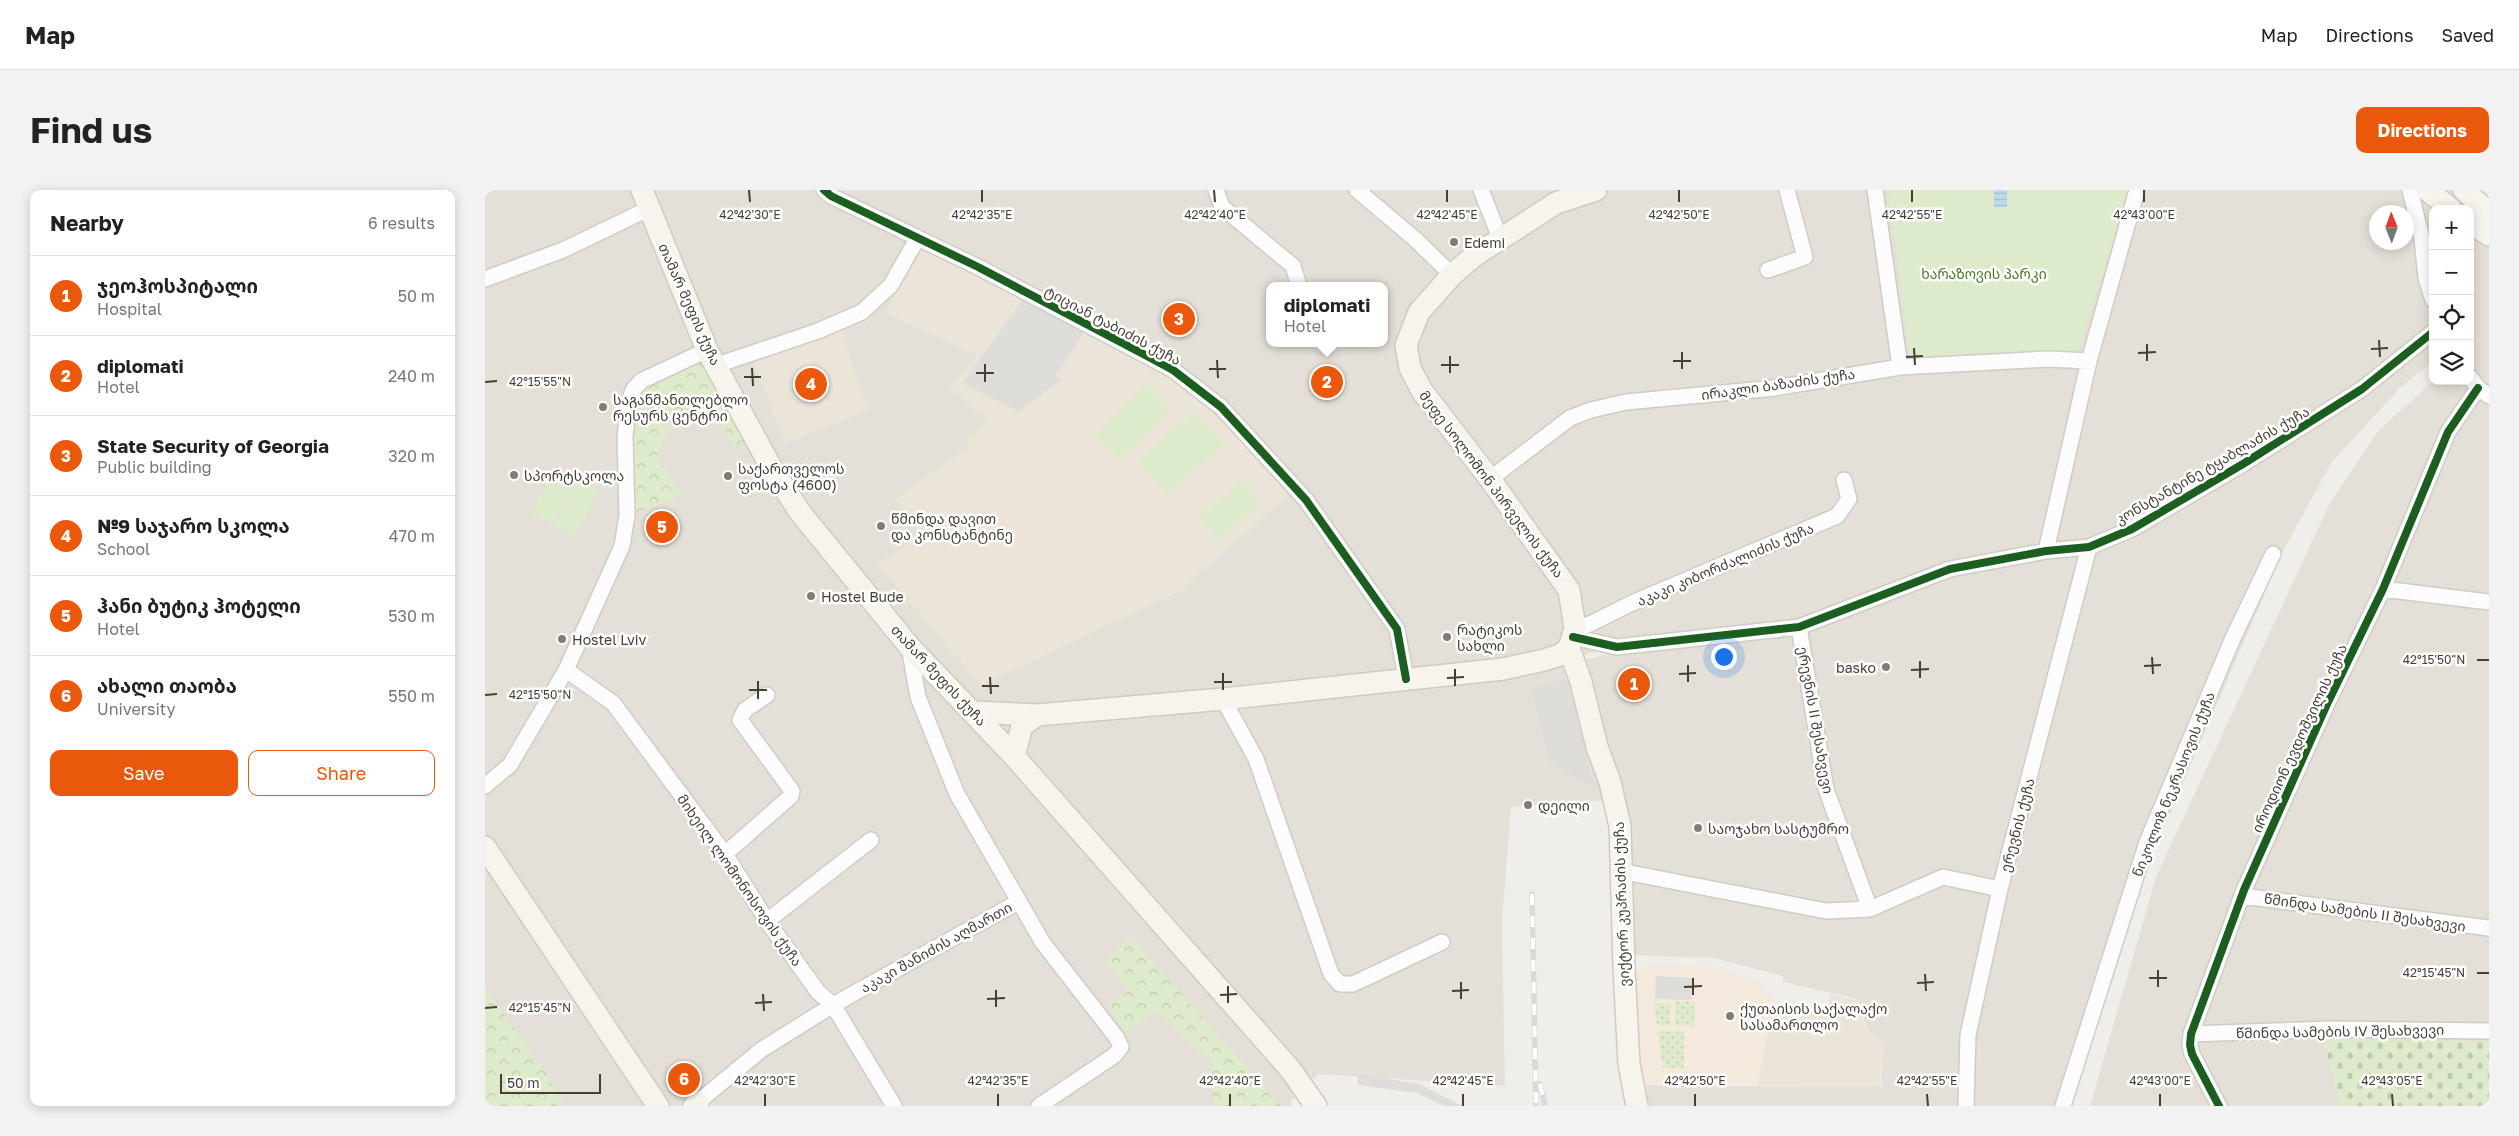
<!DOCTYPE html>
<meta charset="utf-8">
<style>
body{margin:0;font-family:"Golos Text","Noto Sans Georgian",sans-serif;background:#f2f2f2;color:#222}
.controls{position:absolute;right:15px;top:15px;display:grid;overflow:hidden;border-radius:10px;box-shadow:0 2px 12px #0003}
.controls button{width:45px;height:45px;display:grid;place-items:center;padding:0;border:0;border-bottom:1px solid #e0e0e0;background:#fff;color:#222;font:25px sans-serif}
.compass{position:absolute;left:1884px;top:15px;width:45px;height:45px;border-radius:50%;background:#fff;box-shadow:0 2px 12px #0003;rotate:359deg}
.scale{position:absolute;left:15px;bottom:12px;width:101px;box-sizing:border-box;padding-left:5px;border:2px solid #463f36;border-top:0;font-size:14px;line-height:18px;white-space:nowrap;color:#463f36;-webkit-text-stroke:4px #fff;paint-order:stroke}
.you{position:absolute;left:1238px;top:466px;width:18px;height:18px;margin:-12px;border:4px solid #fff;border-radius:50%;background:#1a73e8;box-shadow:0 0 0 8px #1a73e833}
.badge{display:grid;place-items:center;width:32px;height:32px;border-radius:50%;background:#ea580c;color:#fff;font-size:16px;font-weight:700}
.pin{position:absolute;translate:-50% -50%;border:2px solid #fff;box-shadow:0 1px 5px #0006}
.popup{position:absolute;left:781px;top:92px;width:122px;height:65px;box-sizing:border-box;display:grid;place-content:center;border-radius:10px;background:#fff;filter:drop-shadow(0 1px 4px #0005);font-size:16px;white-space:nowrap;color:#767676}
.popup b{font-size:19px;color:#222}
.popup::after{content:'';position:absolute;left:50%;top:100%;margin-left:-10px;border:10px solid transparent;border-top-color:#fff}
.list{margin:0;padding:0;list-style:none}
h2{display:flex;justify-content:space-between;align-items:center;height:65px;margin:0;padding:0 20px;font-size:21px}
h2 small{font-size:16px;font-weight:400;color:#767676}
.list li{display:grid;grid-template-columns:32px 1fr auto;gap:15px;align-items:center;box-sizing:border-box;height:80px;padding:0 20px;border-top:1px solid #e0e0e0}
.list b{display:block;font-size:19px;white-space:nowrap}
.list p{margin:0;font-size:16px;white-space:nowrap;color:#767676}
.list em{font-size:16px;font-style:normal;color:#767676}
.actions{display:flex;gap:10px;padding:15px 20px}
.actions a{flex:1;padding:11px 0;border:1px solid #ea580c;border-radius:10px;text-align:center;font-size:18px;color:#ea580c}
.actions .main{background:#ea580c;color:#fff}
.icon{flex:none;width:28px;height:28px;fill:none;stroke:currentColor;stroke-width:2;stroke-linecap:round;stroke-linejoin:round}
.map{position:relative;flex:none;width:2004px;height:916px;overflow:hidden;border-radius:10px}
header{display:flex;align-items:center;gap:30px;box-sizing:border-box;height:70px;padding:0 25px;background:#fff;border-bottom:1px solid #e0e0e0}
header strong{font-size:24px}
nav{display:flex;gap:28px;margin-inline-start:auto;font-size:18px}
.intro{display:flex;align-items:center;justify-content:space-between;box-sizing:border-box;height:120px;padding:0 30px}
h1{margin:0;font-size:35px}
.button{padding:12px 22px;border-radius:10px;background:#ea580c;color:#fff;font-size:18px;font-weight:700}
main{display:flex;gap:30px;padding:0 30px}
aside{flex:1;background:#fff;border-radius:10px;box-shadow:0 2px 12px #0003}
.map>svg:first-child{display:block}
.residential{fill:#e4e0d7;fill-rule:evenodd}
.commercial{fill:#f3e9dc}
.education{fill:#ebe5d9}
.grass{fill:url(#grass-dots)}
.forest{fill:url(#forest-crowns)}
.cemetery{fill:url(#cemetery-stones)}
.green{fill:#deebca}
.parking{fill:#dfddda}
.water{fill:url(#water-rules)}
.lines{fill:none;stroke-linecap:round;stroke-linejoin:round}
.street-casing{stroke:#ceccc7;stroke-width:18}
.secondary-casing{stroke:#d0cbc1;stroke-width:24}
.street{stroke:#fdfcfc;stroke-width:15}
.secondary{stroke:#f7f4ee;stroke-width:21}
.rail-casing{stroke:#d9d9d8;stroke-width:5.5}
.rail{stroke:#fff;stroke-width:4;stroke-dasharray:11;stroke-linecap:butt}
.cycleway-casing{stroke:#fff;stroke-width:11}
.cycleway{stroke:#1b5e20;stroke-width:8}
.ticks{fill:none;stroke:#463f36;stroke-width:2}
.poi-dot{fill:#827c75;stroke:#fff;stroke-width:2}
.labels{text-anchor:middle;dominant-baseline:central;stroke-width:5;stroke-linejoin:round;paint-order:stroke}
.poi-label{font-size:14px;fill:#463f36;stroke:#fff;text-anchor:start}
.park-label{font-size:14px;fill:#4a7928;stroke:#fff}
.street-label{font-size:14px;fill:#463f36;stroke:#fff}
.ticks-label{font-size:12px;text-anchor:middle;fill:#463f36;stroke:#fff;stroke-width:5;stroke-linejoin:round;paint-order:stroke}
</style>
<header>
<strong>Map</strong>
<nav><a>Map</a><a>Directions</a><a>Saved</a></nav>
</header>
<div class="intro"><h1>Find us</h1><a class="button">Directions</a></div>
<main>
<aside>
<h2>Nearby<small>6 results</small></h2>
<ul class="list">
<li><span class="badge">1</span><div><b>ჯეოჰოსპიტალი</b><p>Hospital</p></div><em>50 m</em></li>
<li><span class="badge">2</span><div><b>diplomati</b><p>Hotel</p></div><em>240 m</em></li>
<li><span class="badge">3</span><div><b>State Security of Georgia</b><p>Public building</p></div><em>320 m</em></li>
<li><span class="badge">4</span><div><b>№9 საჯარო სკოლა</b><p>School</p></div><em>470 m</em></li>
<li><span class="badge">5</span><div><b>ჰანი ბუტიკ ჰოტელი</b><p>Hotel</p></div><em>530 m</em></li>
<li><span class="badge">6</span><div><b>ახალი თაობა</b><p>University</p></div><em>550 m</em></li>
</ul>
<div class="actions"><a class="main">Save</a><a>Share</a></div>
</aside>
<div class="map">
<svg width="2004" height="916" viewBox="0 0 2004 916">
<defs>
<pattern id="grass-dots" width="8" height="8" patternUnits="userSpaceOnUse" patternTransform="scale(1.25)"><rect width="8" height="8" fill="#deebca"/><path d="M2 2h.1M6 6h.1" fill="none" stroke="#c0cbae" stroke-width="1.8" stroke-linecap="round"/></pattern>
<pattern id="forest-crowns" width="20" height="18" patternUnits="userSpaceOnUse" patternTransform="scale(1.25)"><rect width="20" height="18" fill="#deebca"/><path d="M2 6a3 3 0 1 1 6 0M12 15a3 3 0 1 1 6 0" fill="none" stroke="#c0cbae"/></pattern>
<pattern id="cemetery-stones" width="16" height="16" patternUnits="userSpaceOnUse" patternTransform="scale(1.25)"><rect width="16" height="16" fill="#deebca"/><path d="M2 7V4a2 2 0 0 1 4 0v3zM10 15v-3a2 2 0 0 1 4 0v3z" fill="#c0cbae"/></pattern>
<pattern id="water-rules" width="6" height="5" patternUnits="userSpaceOnUse" patternTransform="scale(1.25)"><rect width="6" height="5" fill="#b9dcef"/><path d="M0 2.5h6" fill="none" stroke="#a0bece"/></pattern>
</defs>
<rect width="100%" height="100%" fill="#f0eeea"/>
<path class="residential" d="M 0,0 L 2004,0 L 2004,856 L 1837,849 L 1854,908 L 1859,916 L 1605,916 L 1671,687 L 1844,315 L 1894,240 L 1948,191 L 1985,191 L 1985,19 L 1948,19 L 1948,154 L 1944,150 L 1879,199 L 1615,350 L 1509,366 L 1330,431 L 1112,461 L 1078,473 L 1121,610 L 1026,617 L 1017,732 L 1020,896 L 833,884 L 805,912 L 807,916 L 0,916 ZM 1892,22 L 1922,22 L 1922,52 L 1892,52 ZM 784,96 L 900,96 L 900,153 L 784,153 Z
M 1942,157 L 1948,166 L 1948,172 L 1915,198 L 1846,273 L 1798,361 L 1658,686 L 1584,916 L 1143,916 L 1153,895 L 1396,897 L 1398,852 L 1382,840 L 1373,809 L 1298,792 L 1298,786 L 1229,768 L 1142,765 L 1134,613 L 1093,471 L 1168,454 L 1321,436 L 1467,380 L 1602,360 L 1835,231 Z"/>
<path class="commercial" d="M 1169,774 L 1225,776 L 1274,792 L 1294,818 L 1281,840 L 1271,894 L 1153,893 L 1147,780 Z"/>
<path class="education" d="M 438,59 L 702,195 L 806,303 L 695,401 L 496,495 L 393,374 L 436,344 L 410,309 L 482,258 L 483,247 L 503,231 L 465,199 L 492,166 L 400,122 Z
M 358,140 L 364,167 L 384,220 L 300,253 L 267,168 L 303,153 Z
M 1345,804 L 1372,810 L 1381,840 L 1398,852 L 1395,897 L 1272,895 L 1283,839 L 1295,821 L 1312,818 L 1342,822 Z"/>
<path class="grass" d="M 1191,812 L 1210,812 L 1209,837 L 1189,835 Z
M 1169,813 L 1186,814 L 1185,836 L 1172,835 Z
M 1173,841 L 1199,842 L 1199,878 L 1178,878 Z"/>
<path class="forest" d="M 222,171 L 262,250 L 249,258 L 240,239 L 219,229 L 184,234 L 172,266 L 197,305 L 147,325 C 146,296 137,213 161,195 C 171,187 208,176 222,171 Z
M 646,747 L 796,916 L 729,916 L 726,880 L 729,875 L 672,821 L 640,842 L 622,817 L 644,801 L 621,772 Z
M 0,798 L 61,884 L 79,916 L 0,916 Z"/>
<path class="cemetery" d="M 1837,849 L 2004,852 L 2004,916 L 1859,916 L 1854,908 Z"/>
<path class="green" d="M 1403,0 L 1643,0 L 1594,160 L 1425,170 Z
M 662,194 L 686,220 L 634,269 L 610,244 Z
M 711,221 L 740,256 L 682,303 L 653,271 Z
M 70,278 L 91,290 L 66,334 L 46,323 Z
M 93,290 L 114,302 L 89,346 L 69,335 Z
M 757,290 L 777,313 L 733,350 L 713,328 Z"/>
<path class="parking" d="M 537,110 L 599,142 L 571,185 L 576,189 L 534,222 L 478,193 Z
M 1082,489 L 1109,597 L 1065,573 L 1046,497 Z
M 1171,786 L 1207,788 L 1206,810 L 1170,809 Z
M 873,884 L 934,894 L 978,916 L 960,916 L 931,903 L 873,895 Z"/>
<path class="water" d="M 1509,0 L 1522,0 L 1522,17 L 1509,17 Z"/>
<g class="lines">
<g class="street-casing">
<path id="street" d="M 339,0 L 346,6 L 493,77 L 662,166 L 688,180 L 736,217 L 821,310 L 912,439 L 921,489
M 731,0 L 737,17 L 808,76 L 814,96
M 872,0 L 930,49 L 967,85
M 996,0 L 1015,48
M 1390,0 L 1415,177
M 1925,0 L 1937,49 L 1941,88 L 1948,110
M 1283,80 L 1320,67 L 1302,0
M 0,89 L 78,60 L 163,19
M 232,175 L 333,141 L 377,122 L 406,95 L 432,49
M 1985,187 L 1993,198 L 2004,206
M 1005,289 L 1085,228 L 1106,220 L 1141,212 L 1290,198 L 1415,177 L 1563,169 L 1604,171
M 1561,361 L 1604,171 L 1652,0
M 1898,399 L 2004,412
M 1314,437 L 1341,599 L 1385,719 L 1458,687 L 1515,699
M 1090,438 L 1105,434 L 1147,413 L 1352,326 L 1364,309 L 1359,290
M 1088,447 L 1132,457 L 1314,437 L 1465,379 L 1561,361 L 1604,357 L 1647,339 L 1758,274 L 1877,199 L 1948,142
M 424,456 L 433,507 L 472,604 L 558,753 L 632,848 L 636,857 L 630,865 L 554,916
M 81,480 L 128,513 L 240,664 L 282,731 L 333,802 L 348,815 L 409,916
M 738,509 L 771,569 L 846,784 L 855,794 L 868,794 L 957,752
M 0,596 L 25,575 L 81,480 L 137,356 L 142,325 L 140,247 L 144,211 L 148,200 L 156,191 L 222,160
M 240,664 L 306,606 L 307,601 L 255,530 L 260,520 L 282,505
M 1135,681 L 1341,721 L 1385,719
M 1757,706 L 2004,738
M 282,731 L 386,650
M 1706,844 L 1845,839 L 2004,841
M 213,912 L 276,860 L 348,815 L 533,712
M 1481,916 L 1483,845 L 1515,699 L 1604,357
M 1578,916 L 1662,652 L 1748,448 L 1788,364
M 1734,916 L 1707,864 L 1705,855 L 1706,844 L 1759,700 L 1842,514 L 1898,399 L 1963,242 L 1993,198"/>
</g>
<g class="secondary-casing">
<path id="secondary" d="M 157,0 L 222,160 L 286,277 L 314,321 L 424,456 L 529,566 L 805,879 L 831,916
M 1942,0 L 1966,19
M 1979,0 L 2004,23
M 1985,32 L 2004,45
M 1084,458 L 1096,492 L 1112,557 L 1125,592 L 1135,636 L 1139,778 L 1144,874 L 1152,916
M 488,522 L 552,525
M 529,566 L 537,536 L 552,525 L 738,509 L 1018,479 L 1059,470 L 1075,465 L 1084,458 L 1090,438 L 1084,400 L 1005,289 L 937,201 L 925,178 L 921,155 L 934,122 L 967,85 L 989,66 L 1071,13 L 1111,0
M 0,657 L 173,916
M 209,916 L 213,912"/>
</g>
<use href="#street" class="street"/>
<use href="#secondary" class="secondary"/>
<g class="rail-casing">
<path id="rail" d="M 1047,704 L 1051,916
M 1055,894 L 1060,916"/>
</g>
<use href="#rail" class="rail"/>
<g class="cycleway-casing">
<path id="cycleway" d="M 339,0 L 346,6 L 493,77 L 662,166 L 688,180 L 736,217 L 821,310 L 912,439 L 921,489
M 1088,447 L 1132,457 L 1314,437 L 1465,379 L 1561,361 L 1604,357 L 1647,339 L 1758,274 L 1877,199 L 1948,142
M 1734,916 L 1707,864 L 1705,855 L 1706,844 L 1759,700 L 1842,514 L 1898,399 L 1963,242 L 1993,198"/>
</g>
<use href="#cycleway" class="cycleway"/>
</g>
<path class="ticks" d="M 264,0 L 265,12M 497,0 L 497,12M 729,0 L 730,12M 962,0 L 962,12M 1194,0 L 1194,12M 1427,0 L 1427,12M 1659,0 L 1659,12M 1894,150 L 1895,167M 1662,154 L 1662,171M 1429,158 L 1430,175M 1886,159 L 1903,158M 1197,162 L 1197,179M 1653,163 L 1671,162M 965,166 L 965,183M 1421,167 L 1438,166M 732,170 L 733,188M 1188,171 L 1206,171M 500,174 L 500,192M 956,175 L 974,175M 267,178 L 268,196M 724,179 L 741,179M 491,183 L 509,183M 259,187 L 276,187M 0,192 L 12,191M 1667,467 L 1668,484M 1992,470 L 2004,470M 1435,471 L 1435,488M 1203,475 L 1203,492M 1659,476 L 1676,475M 970,479 L 970,496M 1426,480 L 1444,479M 738,483 L 738,500M 1194,484 L 1211,483M 505,487 L 506,504M 962,488 L 979,487M 273,491 L 273,509M 729,492 L 747,492M 497,496 L 514,496M 264,500 L 282,500M 0,505 L 12,504M 1673,780 L 1673,797M 1992,783 L 2004,783M 1440,784 L 1441,801M 1208,788 L 1208,805M 1664,788 L 1682,788M 976,792 L 976,809M 1432,793 L 1449,792M 743,796 L 743,813M 1199,797 L 1217,796M 511,800 L 511,817M 967,801 L 984,800M 278,804 L 279,821M 735,805 L 752,804M 502,809 L 520,808M 270,813 L 287,812M 0,818 L 12,817M 280,904 L 280,916M 513,904 L 513,916M 745,904 L 745,916M 978,904 L 978,916M 1210,904 L 1210,916M 1442,904 L 1443,916M 1675,904 L 1675,916M 1907,904 L 1908,916"/>
<g class="poi-dot">
<circle cx="969" cy="52" r="5"/>
<circle cx="118" cy="217" r="5"/>
<circle cx="29" cy="285" r="5"/>
<circle cx="243" cy="286" r="5"/>
<circle cx="396" cy="336" r="5"/>
<circle cx="326" cy="406" r="5"/>
<circle cx="962" cy="447" r="5"/>
<circle cx="77" cy="449" r="5"/>
<circle cx="1401" cy="477" r="5"/>
<circle cx="1043" cy="615" r="5"/>
<circle cx="1213" cy="638" r="5"/>
<circle cx="1245" cy="826" r="5"/>
</g>
<g class="labels">
<g class="poi-label">
<text x="979" y="52">Edemi</text>
<text x="128" y="209">საგანმანთლებლო<tspan x="128" dy="16">რესურს ცენტრი</tspan></text>
<text x="253" y="278">საქართველოს<tspan x="253" dy="16">ფოსტა (4600)</tspan></text>
<text x="39" y="285">სპორტსკოლა</text>
<text x="406" y="328">წმინდა დავით<tspan x="406" dy="16">და კონსტანტინე</tspan></text>
<text x="336" y="406">Hostel Bude</text>
<text x="972" y="439">რატიკოს<tspan x="972" dy="16">სახლი</tspan></text>
<text x="87" y="449">Hostel Lviv</text>
<text x="1391" y="477" text-anchor="end">basko</text>
<text x="1053" y="615">დეილი</text>
<text x="1223" y="638">საოჯახო სასტუმრო</text>
<text x="1255" y="818">ქუთაისის საქალაქო<tspan x="1255" dy="16">სასამართლო</tspan></text>
</g>
<g class="park-label">
<text x="1499" y="83">ხარაზოვის პარკი</text>
</g>
<g class="street-label">
<text transform="translate(205 114) rotate(66)">თამარ მეფის ქუჩა</text>
<text transform="translate(628 135) rotate(28)">ტიციან ტაბიძის ქუჩა</text>
<text transform="translate(1293 194) rotate(-8)">ირაკლი ბაზაძის ქუჩა</text>
<text transform="translate(1727 275) rotate(-30)">კონსტანტინე ტყაბლაძის ქუჩა</text>
<text transform="translate(1007 294) rotate(53)">მეფე სოლომონ პირველის ქუჩა</text>
<text transform="translate(1240 374) rotate(-23)">აკაკი კიბორძალიძის ქუჩა</text>
<text transform="translate(454 485) rotate(47)">თამარ მეფის ქუჩა</text>
<text transform="translate(1331 530) rotate(80)">ერევნის II შესახვევი</text>
<text transform="translate(1814 548) rotate(-65)">იროდიონ ევდოშვილის ქუჩა</text>
<text transform="translate(1688 594) rotate(-68)">ნიკოლოზ ნეკრასოვის ქუჩა</text>
<text transform="translate(1532 635) rotate(-75)">ერევნის ქუჩა</text>
<text transform="translate(255 690) rotate(55)">მიხეილ ლომონოსოვის ქუჩა</text>
<text transform="translate(1136 714) rotate(-92)">ვიქტორ კუპრაძის ქუჩა</text>
<text transform="translate(1880 722) rotate(8)">წმინდა სამების II შესახვევი</text>
<text transform="translate(451 757) rotate(-29)">აკაკი შანიძის აღმართი</text>
<text transform="translate(1855 841) rotate(-1)">წმინდა სამების IV შესახვევი</text>
</g>
</g>
<g class="ticks-label">
<text x="265" y="29">42°42'30"E</text>
<text x="497" y="29">42°42'35"E</text>
<text x="730" y="29">42°42'40"E</text>
<text x="962" y="29">42°42'45"E</text>
<text x="1194" y="29">42°42'50"E</text>
<text x="1427" y="29">42°42'55"E</text>
<text x="1659" y="29">42°43'00"E</text>
<text x="55" y="196">42°15'55"N</text>
<text x="1949" y="474">42°15'50"N</text>
<text x="55" y="509">42°15'50"N</text>
<text x="1949" y="787">42°15'45"N</text>
<text x="55" y="822">42°15'45"N</text>
<text x="280" y="895">42°42'30"E</text>
<text x="513" y="895">42°42'35"E</text>
<text x="745" y="895">42°42'40"E</text>
<text x="978" y="895">42°42'45"E</text>
<text x="1210" y="895">42°42'50"E</text>
<text x="1442" y="895">42°42'55"E</text>
<text x="1675" y="895">42°43'00"E</text>
<text x="1907" y="895">42°43'05"E</text>
</g>
</svg>
<div class="controls">
<button>+</button>
<button>−</button>
<button><svg class="icon" aria-label="locate" viewBox="0 0 24 24"><circle cx="12" cy="12" r="6"/><path d="M12 2v4M12 18v4M2 12h4M18 12h4"/></svg></button>
<button><svg class="icon" aria-label="layers" viewBox="0 0 24 24"><path d="M12 4l9 5-9 5-9-5zM3 14l9 5 9-5"/></svg></button>
</div>
<svg class="compass" viewBox="-18 -18 36 36"><path d="M0-13l5 13h-10z" fill="#e53935"/><path d="M0 13l5-13h-10z" fill="#767676"/></svg>
<div class="scale">50 m</div>
<div class="you"></div>
<div class="pin badge" style="left:1149px;top:494px">1</div>
<div class="pin badge" style="left:842px;top:192px">2</div>
<div class="popup"><b>diplomati</b>Hotel</div>
<div class="pin badge" style="left:694px;top:129px">3</div>
<div class="pin badge" style="left:326px;top:194px">4</div>
<div class="pin badge" style="left:177px;top:337px">5</div>
<div class="pin badge" style="left:199px;top:889px">6</div>
</div>
</main>
